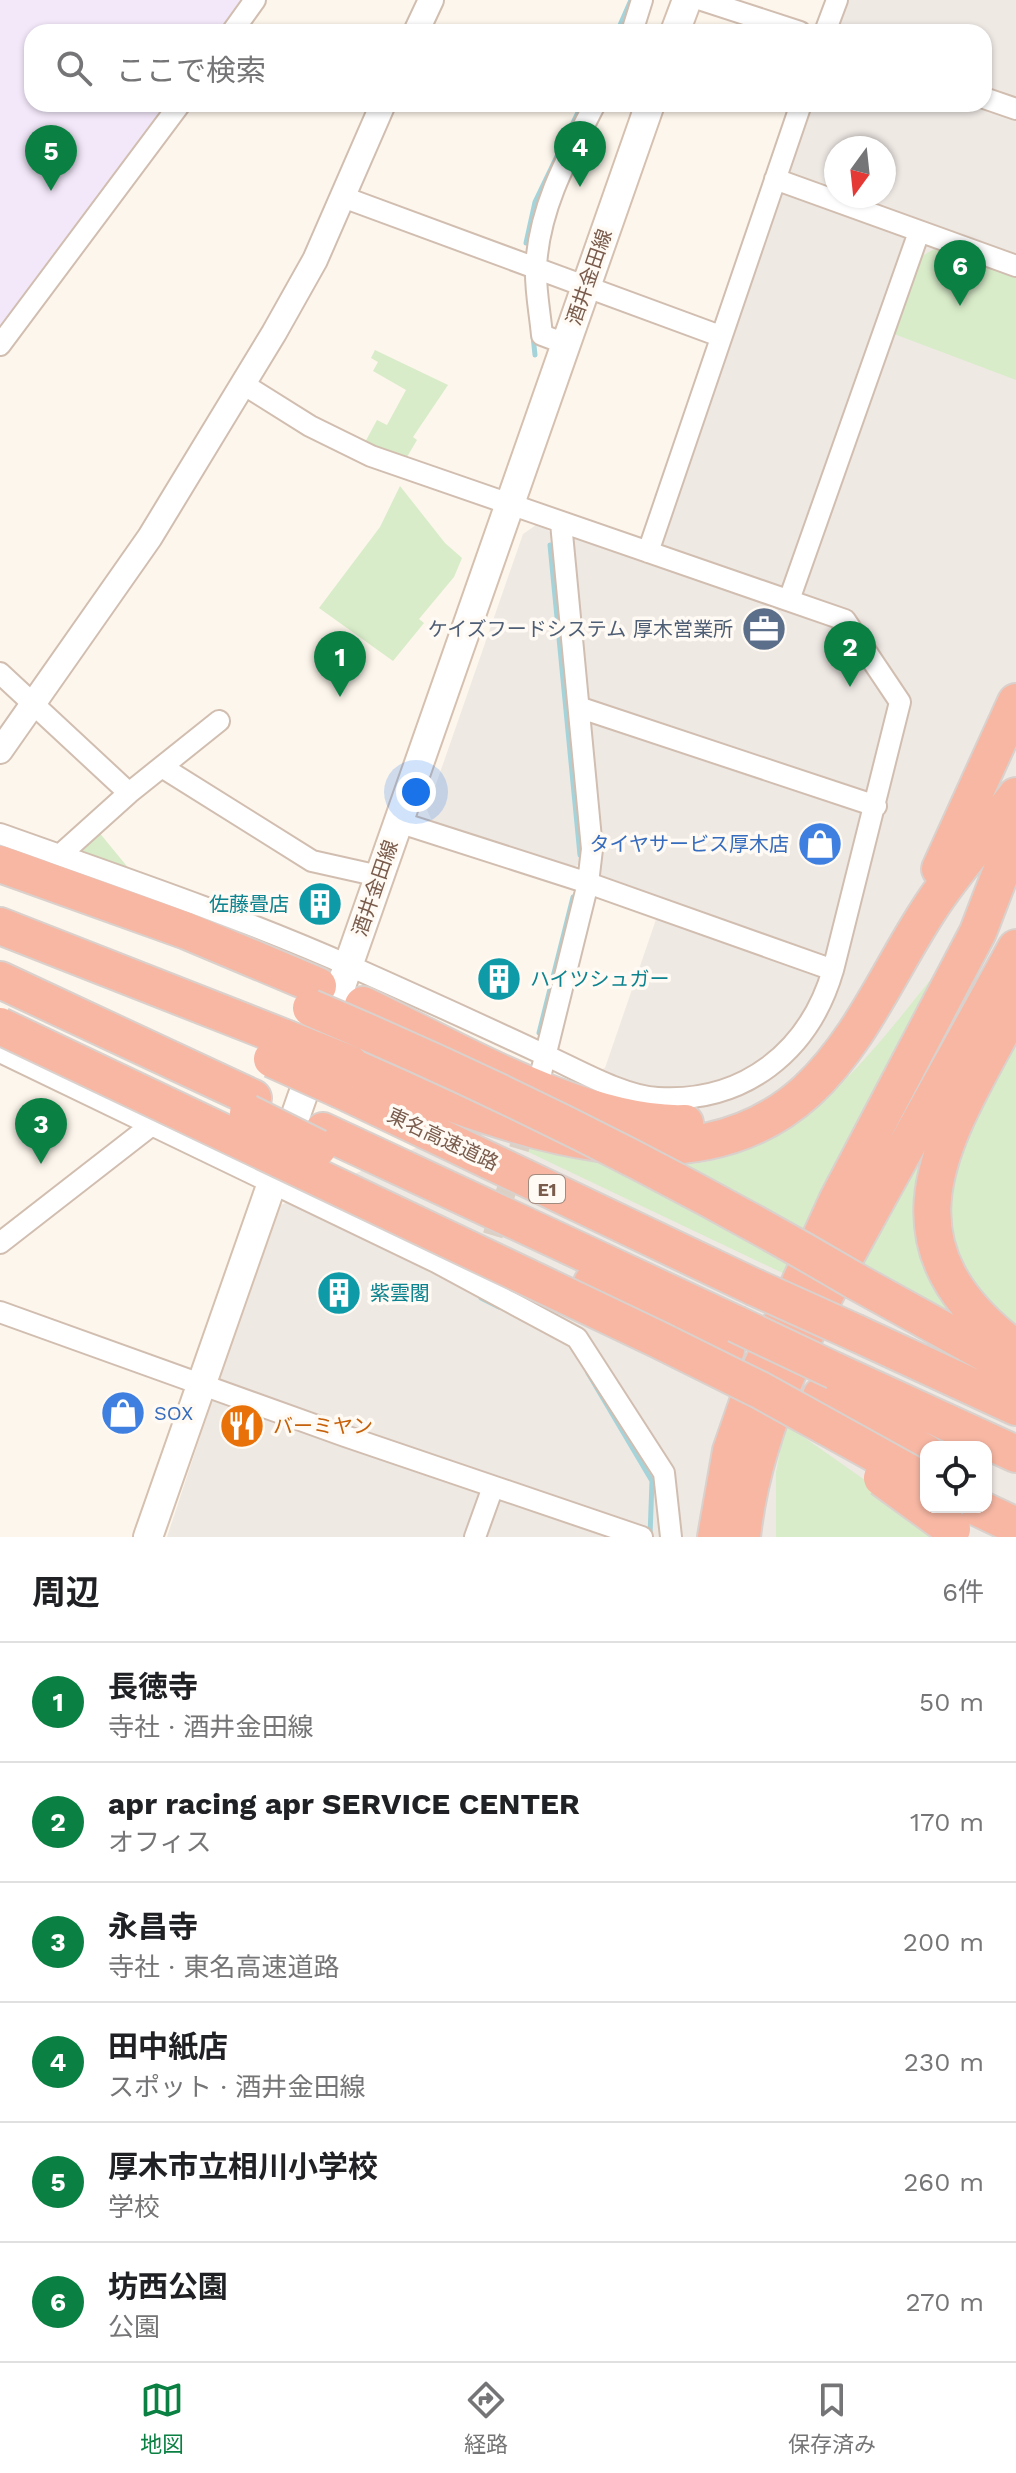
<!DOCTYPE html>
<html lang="ja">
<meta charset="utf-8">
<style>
body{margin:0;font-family:"Work Sans","Noto Sans JP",sans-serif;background:#f6f6f6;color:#202124}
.controls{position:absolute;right:24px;bottom:24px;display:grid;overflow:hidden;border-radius:16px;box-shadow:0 2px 6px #0004}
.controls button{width:72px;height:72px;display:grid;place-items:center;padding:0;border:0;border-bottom:2px solid #e0e0e0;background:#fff;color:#202124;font:40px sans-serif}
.compass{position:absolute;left:824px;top:136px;width:72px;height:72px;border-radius:50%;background:#fff;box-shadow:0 2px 6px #0004;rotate:195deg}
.you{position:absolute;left:416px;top:792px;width:28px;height:28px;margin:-20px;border:6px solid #fff;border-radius:50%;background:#1a73e8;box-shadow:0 0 0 12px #1a73e833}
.badge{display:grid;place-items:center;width:52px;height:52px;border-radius:50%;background:#0b8043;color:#fff;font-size:26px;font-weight:700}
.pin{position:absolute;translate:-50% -66px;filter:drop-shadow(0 2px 4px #0008)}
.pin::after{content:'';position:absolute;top:42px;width:28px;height:24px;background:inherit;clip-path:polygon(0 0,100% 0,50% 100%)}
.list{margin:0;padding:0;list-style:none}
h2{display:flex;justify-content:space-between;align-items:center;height:104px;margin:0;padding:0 32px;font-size:34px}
h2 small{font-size:26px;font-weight:400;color:#757577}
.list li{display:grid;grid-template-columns:52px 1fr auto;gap:24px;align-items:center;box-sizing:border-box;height:120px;padding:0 32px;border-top:2px solid #e0e0e0}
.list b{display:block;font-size:30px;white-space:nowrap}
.list p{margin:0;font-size:26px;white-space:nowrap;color:#757577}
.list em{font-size:26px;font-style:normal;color:#757577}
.icon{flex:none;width:44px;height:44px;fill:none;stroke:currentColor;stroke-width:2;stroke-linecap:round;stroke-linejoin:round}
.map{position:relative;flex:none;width:1016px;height:1537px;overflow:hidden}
.search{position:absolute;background:#fff;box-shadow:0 2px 6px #0004;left:24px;right:24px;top:24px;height:88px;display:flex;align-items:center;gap:20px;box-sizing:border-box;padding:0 28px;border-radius:24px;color:#757577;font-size:30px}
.sheet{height:824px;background:#fff}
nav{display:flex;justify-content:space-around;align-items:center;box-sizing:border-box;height:112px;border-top:2px solid #e0e0e0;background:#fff;font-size:22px;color:#757577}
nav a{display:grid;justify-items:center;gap:4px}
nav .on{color:#0b8043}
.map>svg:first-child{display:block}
.industrial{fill:#efe9e4;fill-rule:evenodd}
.education{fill:#f3e8fa}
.green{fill:#d8ecc9}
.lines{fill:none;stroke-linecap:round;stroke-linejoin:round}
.stream{stroke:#a5d3da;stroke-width:5}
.minor-tunnel{stroke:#dcd0c4;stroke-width:20;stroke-dasharray:20 10;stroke-linecap:butt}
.minor-casing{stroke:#d1beb0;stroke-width:24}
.tertiary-casing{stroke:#d1beb0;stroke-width:28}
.secondary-casing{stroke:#d6c0b0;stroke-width:32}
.motorway-casing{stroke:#dad1cd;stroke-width:40}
.minor{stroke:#fff;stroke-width:20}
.tertiary{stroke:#fff;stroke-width:24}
.secondary{stroke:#fff;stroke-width:28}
.motorway{stroke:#f7b7a3;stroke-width:36}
.motorway-bridge-casing{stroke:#dad1cd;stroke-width:40;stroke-linecap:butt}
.motorway-bridge{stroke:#f7b7a3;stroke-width:36}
.labels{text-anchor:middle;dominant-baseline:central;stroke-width:7;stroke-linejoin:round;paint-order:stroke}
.shield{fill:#fffaf3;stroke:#a28b7f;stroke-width:2}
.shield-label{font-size:18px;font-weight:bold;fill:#7a5c4d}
.street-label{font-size:20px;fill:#7a5c4d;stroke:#fffaf3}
.service-label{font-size:20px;fill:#4e5e75;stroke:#fffaf3;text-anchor:end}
.shop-label{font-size:20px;fill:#366cbe;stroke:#fffaf3;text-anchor:end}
.culture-label{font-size:20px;fill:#0d838f;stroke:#fffaf3;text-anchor:start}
.food-label{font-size:20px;fill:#c56008;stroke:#fffaf3;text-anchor:start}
</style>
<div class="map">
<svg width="1016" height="1537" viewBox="0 0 1016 1537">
<rect width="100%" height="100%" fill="#fdf6ec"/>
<path class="industrial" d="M 843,0 L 1016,0 L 1016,1537 L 167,1537 L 276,1207 L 605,1068 L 662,902 L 599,880 L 603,837 L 570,535 L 654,562 L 808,104 L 984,104 L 984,32 L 832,32 ZM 836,148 L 884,148 L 884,196 L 836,196 ZM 926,1447 L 986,1447 L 986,1507 L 926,1507 Z
M 536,525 L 547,529 L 558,542 L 584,815 L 582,863 L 570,869 L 432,821 L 427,810 L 523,534 Z"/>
<path class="education" d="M 0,0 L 243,0 L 221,32 L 32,32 L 32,104 L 168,104 L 0,326 Z"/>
<path class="green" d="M 934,249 L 1016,278 L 1016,380 L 894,334 L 922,256 Z
M 375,350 L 448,385 L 413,437 L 417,440 L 404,462 L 363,446 L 377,420 L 387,425 L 406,390 L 373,371 L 378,362 L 371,358 Z
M 400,486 L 445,543 L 462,558 L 454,577 L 419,619 L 424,623 L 393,661 L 319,608 L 380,527 Z
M 98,831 L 130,870 L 82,852 L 81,845 Z
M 952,953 L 791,1277 L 524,1150 L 526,1144 C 571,1151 625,1165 670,1165 C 799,1166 879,1041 952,953 Z
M 1016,1027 L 1016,1336 L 948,1255 L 947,1167 Z
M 976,1045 L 928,1166 L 976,1333 L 852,1267 Z
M 785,1424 L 942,1534 L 945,1537 L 776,1537 L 776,1472 Z"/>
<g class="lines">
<path class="stream" d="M 617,32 L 631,0
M 526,243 L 535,202 L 582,104
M 533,336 L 535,355
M 550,545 L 580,855
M 539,1033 L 573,897
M 481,1298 L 499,1307
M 588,1373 L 652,1481 L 650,1536"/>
<path class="minor-tunnel" d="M 484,1264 L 528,1119"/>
<g class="minor-casing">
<path id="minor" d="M 702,0 L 800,32
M 232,32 L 255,0
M 632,32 L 642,0
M 825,32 L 837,0
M 984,98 L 1016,109
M 775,179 L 1016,266
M 343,197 L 720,336
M 566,344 L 542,335 C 540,313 535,289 536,267 C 539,207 568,156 595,104
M 0,345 L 180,104
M 648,552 L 801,104
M 789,600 L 919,232
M 0,673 L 129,793
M 581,708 L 876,806
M 162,767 L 312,861 L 379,876
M 398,822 L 588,883 L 833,970
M 0,834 C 118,876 237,916 352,967 C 417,996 481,1025 545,1055 C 576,1069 624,1097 658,1098 C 744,1103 809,1052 833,970 L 900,702 L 845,620 L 371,456 L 310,426 L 243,384
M 60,855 L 129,793 L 219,721
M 0,1052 L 436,1262 L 577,1338 L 664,1473 L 671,1537
M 541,1073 L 588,883 L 592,849 L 561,523
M 0,1243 L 153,1124
M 0,1312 L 345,1436 L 642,1537
M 475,1537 L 493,1487"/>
</g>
<g class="tertiary-casing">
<path id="tertiary" d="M 416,32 L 431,0
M 0,751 L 150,537 L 274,333 L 315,260 L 383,104"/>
</g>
<g class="secondary-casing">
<path id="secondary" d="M 675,32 L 687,0
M 148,1537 L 650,104"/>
</g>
<g class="motorway-casing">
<path id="motorway" d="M 0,864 L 187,931 L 318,986
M 940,869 L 1016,702
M 0,926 L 285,1038
M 0,980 L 253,1098
M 1016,1004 C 949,1133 867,1237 1016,1349
M 363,1005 C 454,1048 585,1127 685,1123
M 350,1064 C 484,1116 681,1206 807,1091 C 860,1042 889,971 928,911 C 954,870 987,835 1016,796
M 341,1090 L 754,1287
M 323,1131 L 736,1324
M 855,1281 L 1016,1370
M 592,1283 L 726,1350
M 856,1333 L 1016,1407
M 835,1371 L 1016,1454
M 821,1396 L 926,1453
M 976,1507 L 1016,1526
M 716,1537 L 731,1451 L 756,1379 L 838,1199 L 978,932 L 1016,833
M 742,1537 C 755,1412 821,1302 880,1194 C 926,1112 971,1030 1016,948"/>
</g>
<use href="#minor" class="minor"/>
<use href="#tertiary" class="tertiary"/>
<use href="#secondary" class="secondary"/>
<use href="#motorway" class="motorway"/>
<g class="motorway-bridge-casing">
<path id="motorway-bridge" d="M 311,1008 C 498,1087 680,1178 855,1281
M 0,1026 L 657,1339 L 760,1390 L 926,1482
M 285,1038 L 350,1064
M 272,1059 L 341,1090
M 248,1113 L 318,1148
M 754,1287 L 856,1333
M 736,1324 L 835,1371
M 882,1478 L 952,1529"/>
</g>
<use href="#motorway-bridge" class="motorway-bridge"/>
</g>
<defs>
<g id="office-disc" transform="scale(2.3)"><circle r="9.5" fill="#5c6f8a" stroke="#fffaf3"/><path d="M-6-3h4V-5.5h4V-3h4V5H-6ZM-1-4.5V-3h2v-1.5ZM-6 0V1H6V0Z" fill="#fff"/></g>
<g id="shop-disc" transform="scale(2.3)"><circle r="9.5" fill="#3f7fe0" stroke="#fffaf3"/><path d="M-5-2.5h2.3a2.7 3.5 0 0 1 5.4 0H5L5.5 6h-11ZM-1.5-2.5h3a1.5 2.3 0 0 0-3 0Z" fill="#fff"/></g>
<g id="building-disc" transform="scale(2.3)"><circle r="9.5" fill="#0f9aa8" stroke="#fffaf3"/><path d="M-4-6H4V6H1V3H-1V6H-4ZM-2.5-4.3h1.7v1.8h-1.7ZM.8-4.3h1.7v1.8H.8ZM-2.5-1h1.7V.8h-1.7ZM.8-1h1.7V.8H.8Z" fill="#fff"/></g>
<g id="restaurant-disc" transform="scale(2.3)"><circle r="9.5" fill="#e8710a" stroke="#fffaf3"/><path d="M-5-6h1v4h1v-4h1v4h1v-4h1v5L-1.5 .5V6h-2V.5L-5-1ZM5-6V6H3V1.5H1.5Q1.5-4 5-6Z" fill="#fff"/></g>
</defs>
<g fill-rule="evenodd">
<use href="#office-disc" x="764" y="629"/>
<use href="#shop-disc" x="820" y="844"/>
<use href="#building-disc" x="320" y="904"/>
<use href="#building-disc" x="499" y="979"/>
<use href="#building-disc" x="339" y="1293"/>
<use href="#shop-disc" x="123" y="1413"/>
<use href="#restaurant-disc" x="242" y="1426"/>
</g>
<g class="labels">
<rect class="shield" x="529" y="1175" width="36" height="28" rx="6"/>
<g class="shield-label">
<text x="547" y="1189">E1</text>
</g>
<g class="street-label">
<text transform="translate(589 277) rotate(-71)">酒井金田線</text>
<text transform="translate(375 888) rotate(-71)">酒井金田線</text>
<text transform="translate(443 1139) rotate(25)">東名高速道路</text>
</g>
<g class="service-label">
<text x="733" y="629">ケイズフードシステム 厚木営業所</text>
</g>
<g class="shop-label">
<text x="789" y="844">タイヤサービス厚木店</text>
<text x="154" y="1413" text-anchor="start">SOX</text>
</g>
<g class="culture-label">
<text x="289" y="904" text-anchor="end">佐藤畳店</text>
<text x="530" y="979">ハイツシュガー</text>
<text x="370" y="1293">紫雲閣</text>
</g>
<g class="food-label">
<text x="273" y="1426">バーミヤン</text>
</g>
</g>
</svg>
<div class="controls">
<button><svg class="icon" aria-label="locate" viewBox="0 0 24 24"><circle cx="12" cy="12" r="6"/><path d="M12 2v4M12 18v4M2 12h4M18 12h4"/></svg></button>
</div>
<svg class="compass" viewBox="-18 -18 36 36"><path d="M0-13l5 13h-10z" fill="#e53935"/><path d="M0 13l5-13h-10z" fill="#757577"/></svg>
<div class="you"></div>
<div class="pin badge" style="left:340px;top:697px">1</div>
<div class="pin badge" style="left:850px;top:687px">2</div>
<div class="pin badge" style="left:41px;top:1164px">3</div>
<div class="pin badge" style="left:580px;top:187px">4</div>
<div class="pin badge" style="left:51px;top:191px">5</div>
<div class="pin badge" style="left:960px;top:306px">6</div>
<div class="search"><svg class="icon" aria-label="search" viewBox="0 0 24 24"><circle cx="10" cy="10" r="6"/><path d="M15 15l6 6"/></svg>ここで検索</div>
</div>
<section class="sheet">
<h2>周辺<small>6件</small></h2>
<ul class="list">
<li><span class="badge">1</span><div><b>長徳寺</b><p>寺社 · 酒井金田線</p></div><em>50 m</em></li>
<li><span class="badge">2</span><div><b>apr racing apr SERVICE CENTER</b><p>オフィス</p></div><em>170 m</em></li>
<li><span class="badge">3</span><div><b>永昌寺</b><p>寺社 · 東名高速道路</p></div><em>200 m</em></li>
<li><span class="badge">4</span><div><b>田中紙店</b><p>スポット · 酒井金田線</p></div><em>230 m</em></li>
<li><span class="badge">5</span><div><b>厚木市立相川小学校</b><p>学校</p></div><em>260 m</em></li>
<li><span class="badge">6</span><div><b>坊西公園</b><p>公園</p></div><em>270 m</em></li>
</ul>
</section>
<nav>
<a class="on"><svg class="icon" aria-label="map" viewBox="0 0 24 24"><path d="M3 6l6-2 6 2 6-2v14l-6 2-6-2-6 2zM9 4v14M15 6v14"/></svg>地図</a>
<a><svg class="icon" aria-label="directions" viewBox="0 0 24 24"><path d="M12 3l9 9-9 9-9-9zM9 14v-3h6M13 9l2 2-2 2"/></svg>経路</a>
<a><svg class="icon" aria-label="saved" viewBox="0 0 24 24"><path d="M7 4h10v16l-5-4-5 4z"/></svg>保存済み</a>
</nav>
